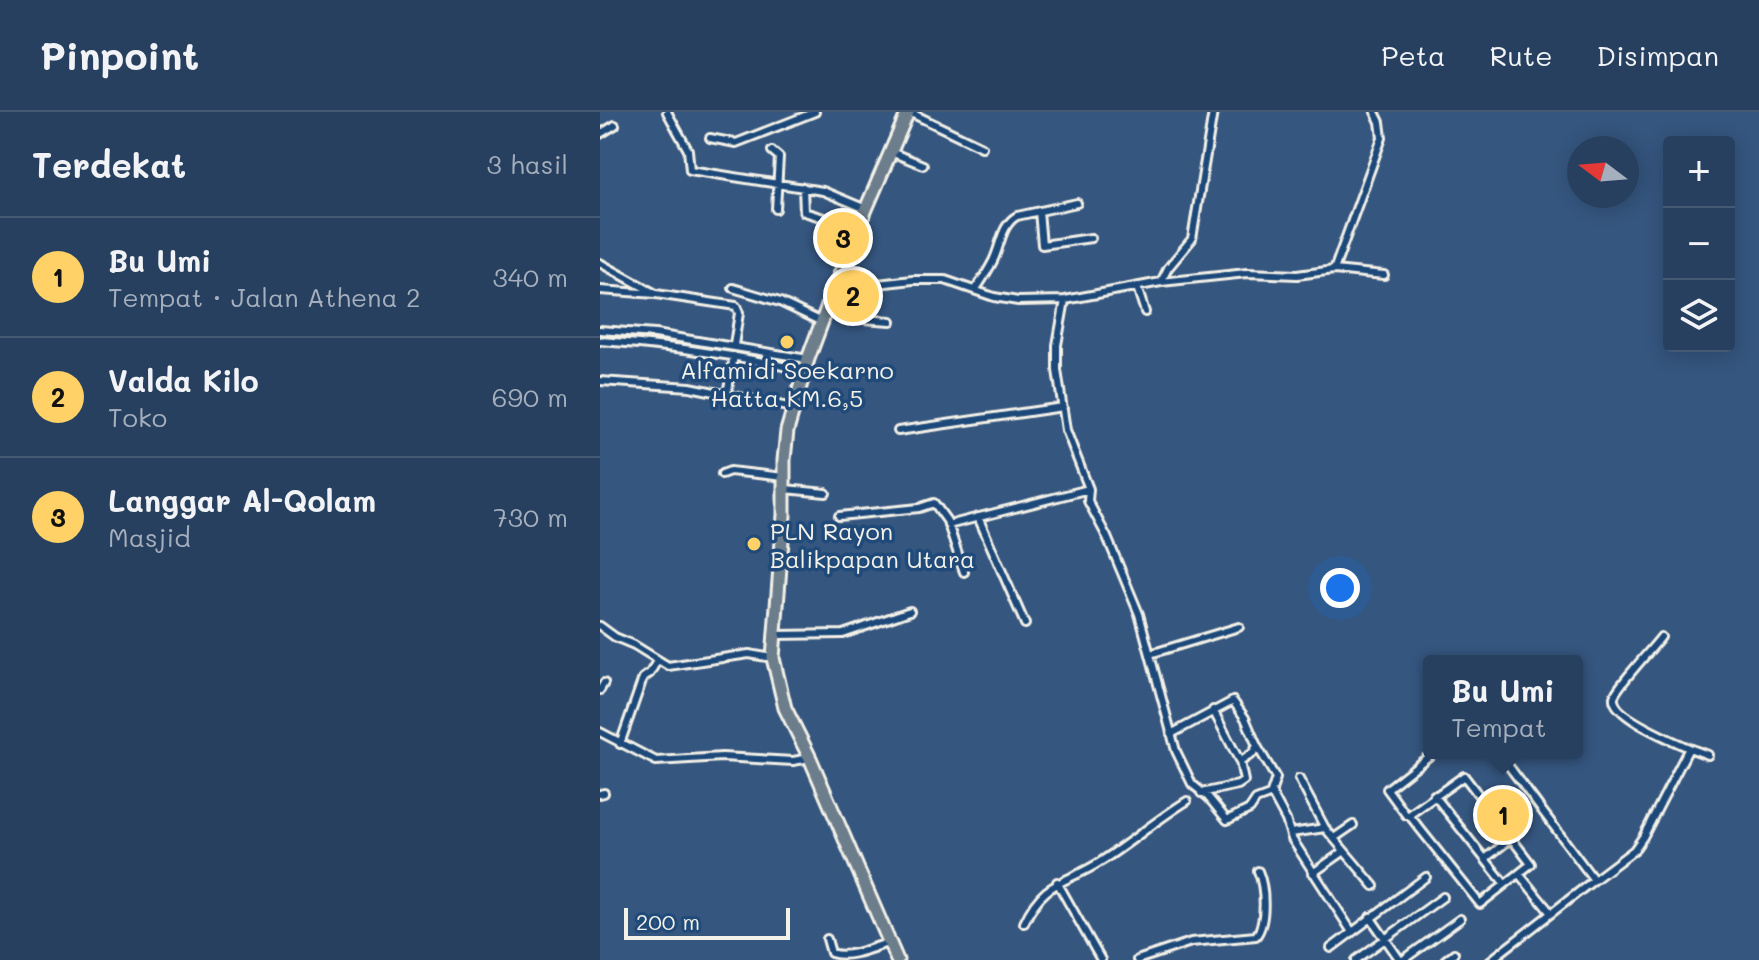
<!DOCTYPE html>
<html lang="id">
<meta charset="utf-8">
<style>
body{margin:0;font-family:Mali,sans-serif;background:#304765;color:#f1f3f6}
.controls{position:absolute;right:24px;top:24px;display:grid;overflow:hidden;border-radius:8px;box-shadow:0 4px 20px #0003}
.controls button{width:72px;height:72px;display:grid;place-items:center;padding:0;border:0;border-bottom:2px solid #445974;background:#28405f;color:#f1f3f6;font:40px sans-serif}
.compass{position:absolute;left:967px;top:24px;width:72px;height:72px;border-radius:50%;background:#28405f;box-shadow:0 4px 20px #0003;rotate:286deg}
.scale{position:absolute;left:24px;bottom:20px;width:166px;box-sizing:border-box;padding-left:8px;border:4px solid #f4f1e8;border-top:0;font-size:22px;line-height:28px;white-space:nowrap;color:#f4f1e8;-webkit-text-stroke:6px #1f4a7a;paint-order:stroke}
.you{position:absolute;left:740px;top:476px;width:28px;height:28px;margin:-20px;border:6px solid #fff;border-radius:50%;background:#1a73e8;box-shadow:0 0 0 12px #1a73e833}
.badge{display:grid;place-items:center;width:52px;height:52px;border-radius:50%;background:#ffd166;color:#111;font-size:26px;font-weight:700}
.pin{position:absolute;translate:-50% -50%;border:4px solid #fff;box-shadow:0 2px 8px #0006}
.popup{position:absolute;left:823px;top:543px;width:160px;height:104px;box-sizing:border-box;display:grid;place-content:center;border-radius:8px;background:#28405f;filter:drop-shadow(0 2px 6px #0005);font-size:26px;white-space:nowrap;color:#a5afbd}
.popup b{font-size:30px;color:#f1f3f6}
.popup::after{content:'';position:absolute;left:50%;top:100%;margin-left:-16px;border:16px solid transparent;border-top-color:#28405f}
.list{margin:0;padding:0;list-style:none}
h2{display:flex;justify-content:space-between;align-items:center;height:104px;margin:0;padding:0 32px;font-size:34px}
h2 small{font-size:26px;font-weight:400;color:#a5afbd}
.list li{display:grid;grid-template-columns:52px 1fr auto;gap:24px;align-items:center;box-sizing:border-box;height:120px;padding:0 32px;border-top:2px solid #445974}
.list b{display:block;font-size:30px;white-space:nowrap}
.list p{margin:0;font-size:26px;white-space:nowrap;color:#a5afbd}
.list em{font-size:26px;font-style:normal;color:#a5afbd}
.icon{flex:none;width:44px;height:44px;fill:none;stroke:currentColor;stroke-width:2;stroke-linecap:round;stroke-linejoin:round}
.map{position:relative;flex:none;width:1159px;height:848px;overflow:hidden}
header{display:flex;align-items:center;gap:48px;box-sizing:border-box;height:112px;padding:0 40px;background:#28405f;border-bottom:2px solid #445974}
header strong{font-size:38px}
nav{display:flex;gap:44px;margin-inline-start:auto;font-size:28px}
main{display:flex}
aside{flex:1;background:#28405f}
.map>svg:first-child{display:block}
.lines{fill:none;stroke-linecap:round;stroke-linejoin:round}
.minor-casing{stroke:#f4f1e8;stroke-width:12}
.trunk-casing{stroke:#f4f1e8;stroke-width:17}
.minor{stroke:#1f4a7a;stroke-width:6}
.trunk{stroke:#6c7d8b;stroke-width:11}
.poi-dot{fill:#ffd166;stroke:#1f4a7a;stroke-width:3}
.labels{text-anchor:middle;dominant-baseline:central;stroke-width:7;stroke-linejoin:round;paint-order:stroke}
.poi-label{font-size:24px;fill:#f4f1e8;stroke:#1f4a7a}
</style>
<header>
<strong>Pinpoint</strong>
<nav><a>Peta</a><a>Rute</a><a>Disimpan</a></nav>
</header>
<main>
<aside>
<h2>Terdekat<small>3 hasil</small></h2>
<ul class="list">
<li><span class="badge">1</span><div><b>Bu Umi</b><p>Tempat · Jalan Athena 2</p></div><em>340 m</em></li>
<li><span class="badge">2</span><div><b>Valda Kilo</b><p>Toko</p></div><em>690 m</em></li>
<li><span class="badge">3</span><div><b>Langgar Al-Qolam</b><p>Masjid</p></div><em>730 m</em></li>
</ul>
</aside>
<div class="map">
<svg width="1159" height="848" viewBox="0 0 1159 848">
<rect width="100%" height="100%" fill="#35567f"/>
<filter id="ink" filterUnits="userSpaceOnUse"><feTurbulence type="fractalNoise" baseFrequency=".0125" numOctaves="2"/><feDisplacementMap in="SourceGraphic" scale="16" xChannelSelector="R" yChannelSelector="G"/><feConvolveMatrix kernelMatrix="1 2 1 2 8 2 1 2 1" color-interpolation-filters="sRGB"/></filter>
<g filter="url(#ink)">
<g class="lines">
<g class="minor-casing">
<path id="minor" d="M 67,0 L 88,38 L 90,58 L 223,79 L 266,97
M 309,0 L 382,35
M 0,22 L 15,13
M 110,26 L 136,31 L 215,0
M 172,39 L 179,45 L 176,97
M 291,40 L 323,53
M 203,75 L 204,100 L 237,110
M 439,99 L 442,133 L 491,126
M 0,151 L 56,182
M 734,158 L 782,26 L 780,10 L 775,0
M 238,169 L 268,173 L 313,168 L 345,168 L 394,185 L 418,189 L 465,188 L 561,170 L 647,161 L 697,163 L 734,158 L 784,163
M 561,170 L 568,156 L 592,127 L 613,0
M 537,175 L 545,200
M 133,176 L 180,190 L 222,210
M 376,177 C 382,168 388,159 393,149 C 401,133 401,113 417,104 L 477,91
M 0,178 L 56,182 L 136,194 L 139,201 L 134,233
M 230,188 L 255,196 L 263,207 L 291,209
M 465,188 L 457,233 L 457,258 L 466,318 L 489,377 L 488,389 L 507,425 L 539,502 L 576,639 L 592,672 L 608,685 L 627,708 L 650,697 L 656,688 L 672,682 L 686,708 L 692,727 L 752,820
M 0,218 L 55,222 L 208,247
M 0,229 C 69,233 137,243 205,259
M 0,269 L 90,275 L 193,296
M 127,282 L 134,244
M 298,319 L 463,295
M 122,362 L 130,359 L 184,365
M 185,377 L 226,381
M 239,404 L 319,396 L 334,391 L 347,409 L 364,460
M 378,405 L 425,512
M 348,413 L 489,377
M 0,514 L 15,525 L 34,533 L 68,554 L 149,542 L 173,546
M 175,523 L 243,522 L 310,499
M 1061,525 C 1053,536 1016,575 1014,585 C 1011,604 1074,629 1089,636
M 550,542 L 639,515
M 0,578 L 4,571
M 613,598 L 640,650
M 0,620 L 56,649 L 122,645 L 193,649 L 210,646
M 571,622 L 633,589 L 645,606 L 657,634 L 653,641 L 640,650 L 644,669 L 638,673 L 601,681
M 20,632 L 43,566 L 50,561 L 57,549
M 657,634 L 676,666 L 671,681
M 699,667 L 725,716 L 774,774
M 0,682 L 4,681
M 834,683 L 904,771
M 809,703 L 864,664 L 931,752 L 880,792 L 809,703 L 806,703 L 787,677 L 833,641
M 691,721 L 725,716
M 734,726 L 753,713
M 886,746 L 913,725
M 713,761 L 743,740
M 919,762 L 950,800
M 994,768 L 1034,738 L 1043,725 L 1089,636 L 1108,643
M 457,770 L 501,848
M 770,805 L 800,848
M 424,811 C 444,767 466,772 500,750 C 530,731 556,708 587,689
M 227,827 L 231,841 C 248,847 272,836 290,830
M 731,836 L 826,765
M 537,848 L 591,830 L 656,824 C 667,810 665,775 658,759
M 756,848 L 843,785
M 803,848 L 860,807
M 845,848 L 854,841
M 891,848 L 994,768 L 899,641"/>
</g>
<g class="trunk-casing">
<path id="trunk" d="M 297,848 L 210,646 L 185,596 L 173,546 L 184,403 L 184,348 L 187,319 L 208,247 L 230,188 L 266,97 L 308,0"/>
</g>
<use href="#minor" class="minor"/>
<use href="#trunk" class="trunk"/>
</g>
</g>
<g class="poi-dot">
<circle cx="187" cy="230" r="8"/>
<circle cx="154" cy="432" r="8"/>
</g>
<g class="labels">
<g class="poi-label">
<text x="187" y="257">Alfamidi Soekarno<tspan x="187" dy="28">Hatta KM.6,5</tspan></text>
<text x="170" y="418" text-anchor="start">PLN Rayon<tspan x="170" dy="28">Balikpapan Utara</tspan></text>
</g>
</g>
</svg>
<div class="controls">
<button>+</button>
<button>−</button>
<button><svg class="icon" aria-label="layers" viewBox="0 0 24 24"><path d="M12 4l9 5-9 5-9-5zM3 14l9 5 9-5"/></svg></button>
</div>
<svg class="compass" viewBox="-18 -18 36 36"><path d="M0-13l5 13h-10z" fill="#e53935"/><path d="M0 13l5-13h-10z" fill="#a5afbd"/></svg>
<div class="scale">200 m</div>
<div class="you"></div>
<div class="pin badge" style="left:903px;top:703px">1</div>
<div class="popup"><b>Bu Umi</b>Tempat</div>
<div class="pin badge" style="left:253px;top:184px">2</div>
<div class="pin badge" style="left:243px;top:126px">3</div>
</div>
</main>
